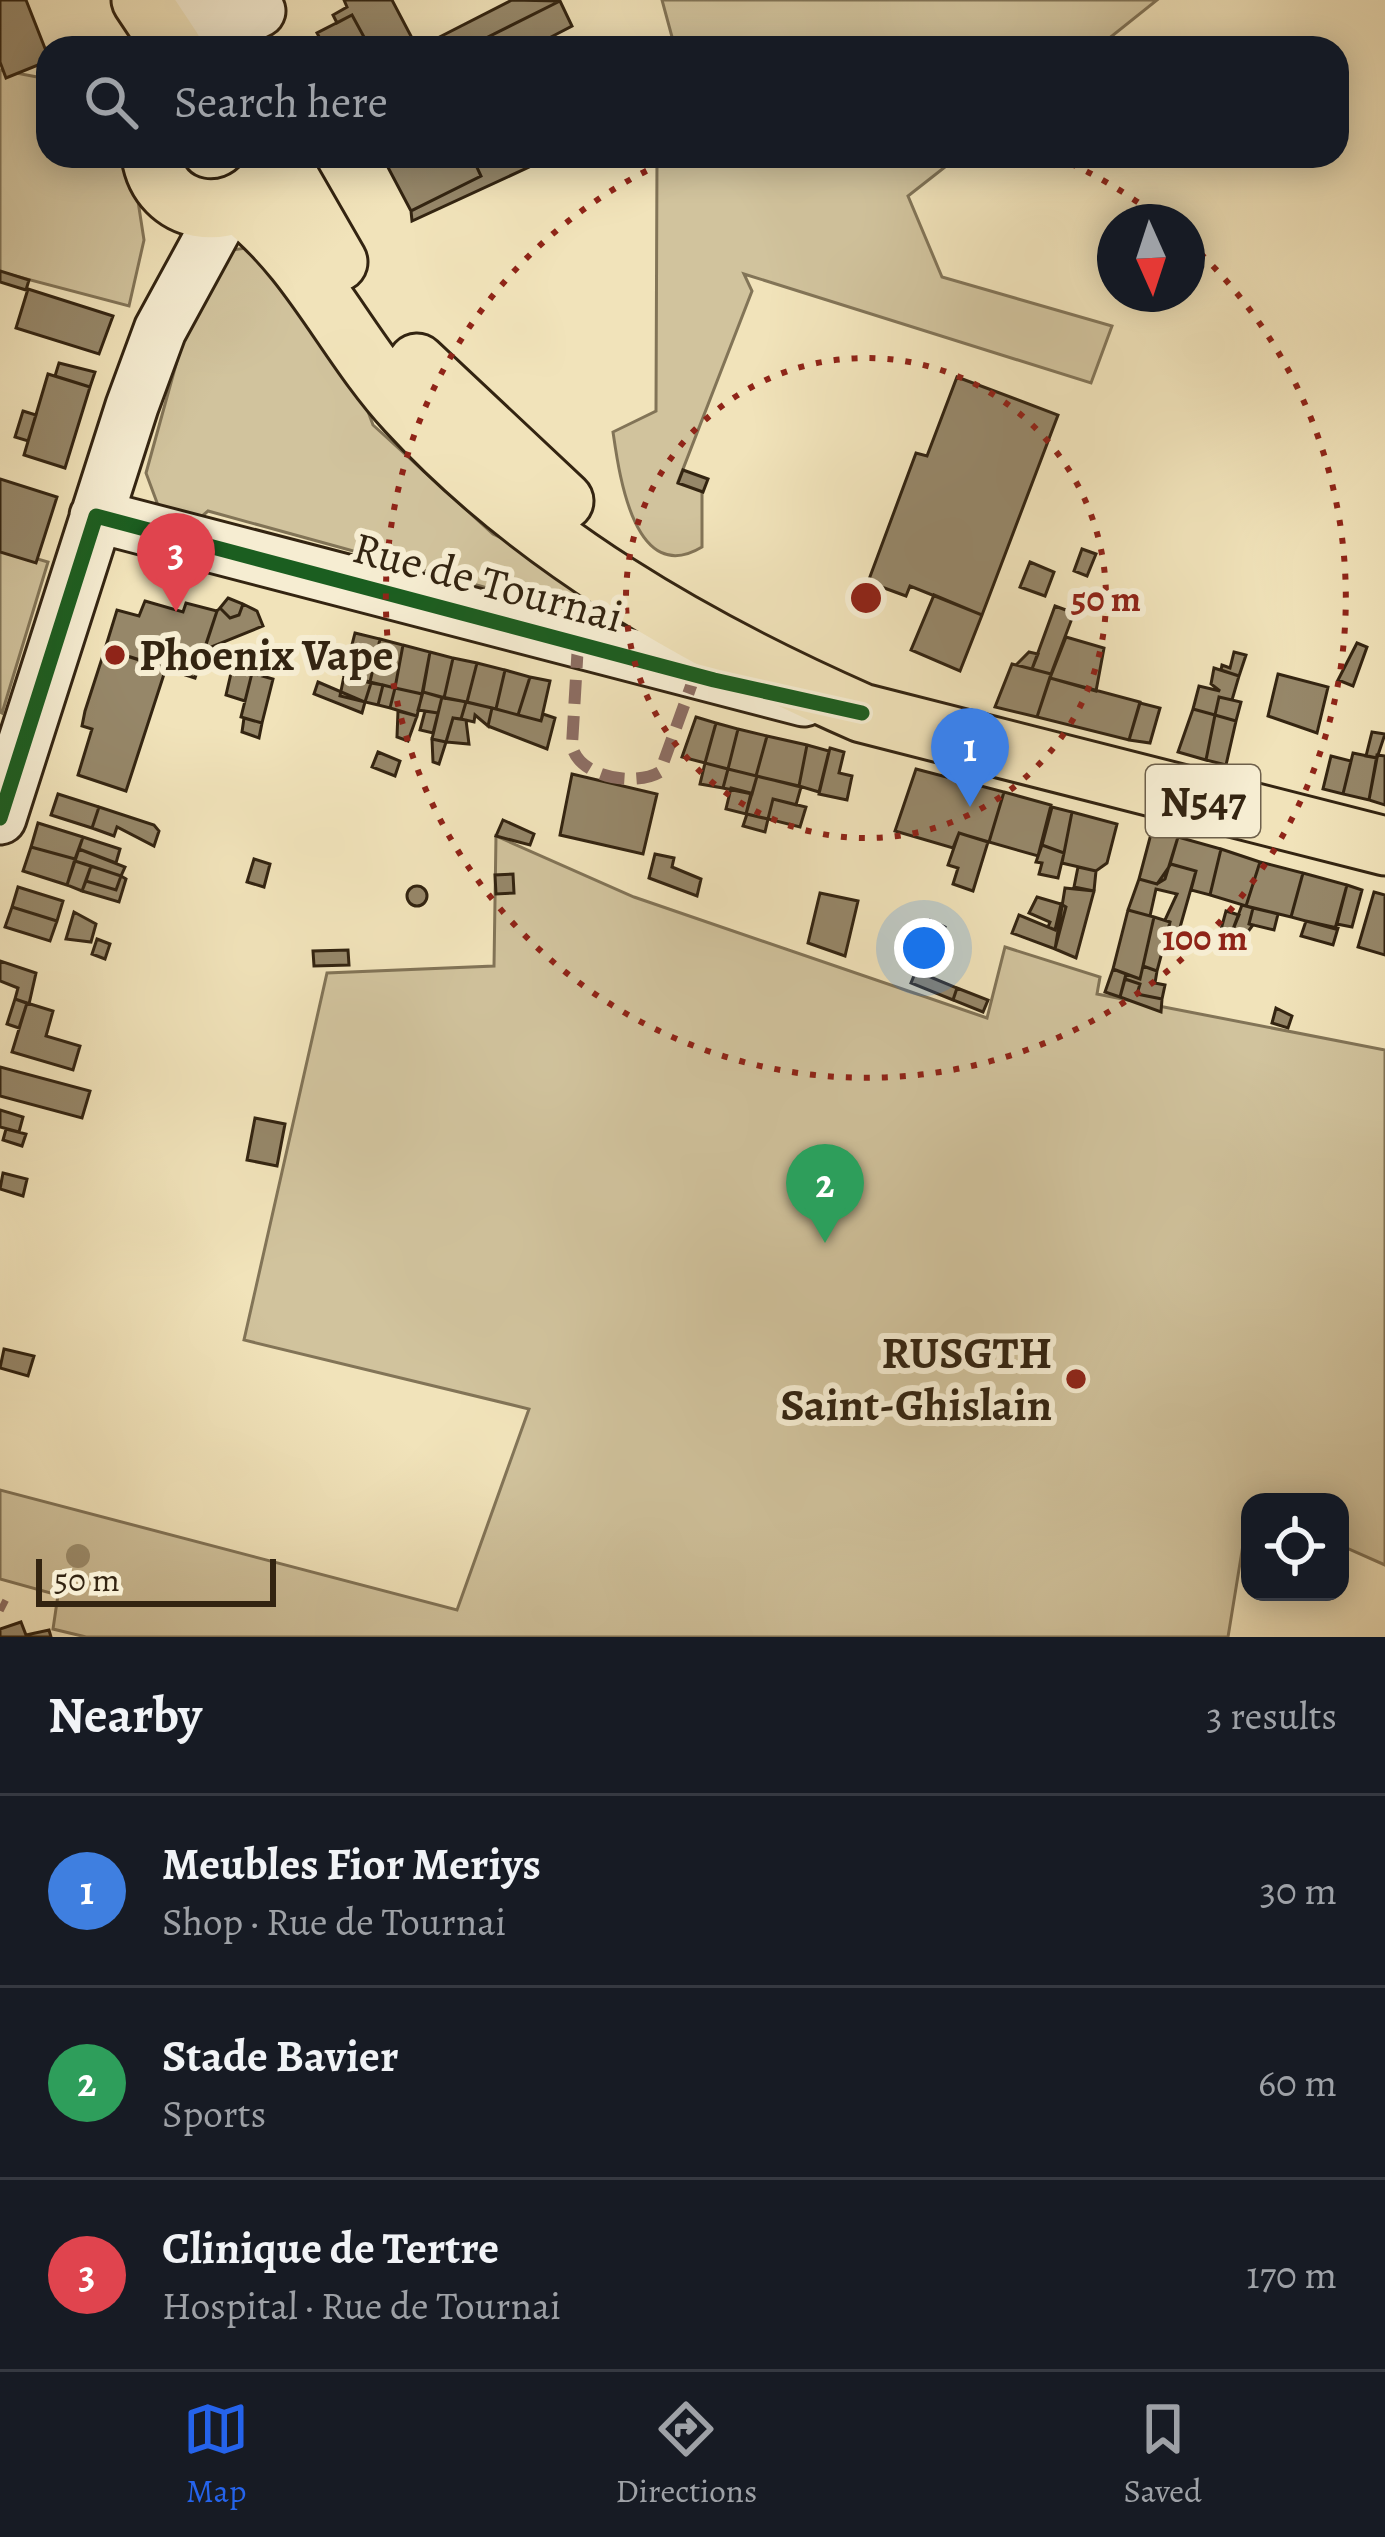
<!DOCTYPE html>
<meta charset="utf-8">
<style>
body{margin:0;font-family:Alegreya,serif;background:#242831;color:#f1f3f6}
.controls{position:absolute;right:36px;bottom:36px;display:grid;overflow:hidden;border-radius:24px;box-shadow:0 6px 30px #0003}
.controls button{width:108px;height:108px;display:grid;place-items:center;padding:0;border:0;border-bottom:3px solid #363941;background:#171b24;color:#f1f3f6;font:60px sans-serif}
.compass{position:absolute;left:1097px;top:204px;width:108px;height:108px;border-radius:50%;background:#171b24;box-shadow:0 6px 30px #0003;rotate:177deg}
.scale{position:absolute;left:36px;bottom:30px;width:240px;box-sizing:border-box;padding-left:12px;border:6px solid #332411;border-top:0;font-size:33px;line-height:42px;white-space:nowrap;color:#332411;-webkit-text-stroke:9px #f6edd2;paint-order:stroke}
.you{position:absolute;left:924px;top:948px;width:42px;height:42px;margin:-30px;border:9px solid #fff;border-radius:50%;background:#1a73e8;box-shadow:0 0 0 18px #1a73e833}
.badge{display:grid;place-items:center;width:78px;height:78px;border-radius:50%;background:#2563eb;color:#fff;font-size:39px;font-weight:700}
.pin{position:absolute;translate:-50% -99px;filter:drop-shadow(0 3px 6px #0008)}
.pin::after{content:'';position:absolute;top:63px;width:42px;height:36px;background:inherit;clip-path:polygon(0 0,100% 0,50% 100%)}
.list{margin:0;padding:0;list-style:none}
h2{display:flex;justify-content:space-between;align-items:center;height:156px;margin:0;padding:0 48px;font-size:51px}
h2 small{font-size:39px;font-weight:400;color:#9ea1a6}
.list li{display:grid;grid-template-columns:78px 1fr auto;gap:36px;align-items:center;box-sizing:border-box;height:192px;padding:0 48px;border-top:3px solid #363941}
.list b{display:block;font-size:45px;white-space:nowrap}
.list p{margin:0;font-size:39px;white-space:nowrap;color:#9ea1a6}
.list em{font-size:39px;font-style:normal;color:#9ea1a6}
.icon{flex:none;width:66px;height:66px;fill:none;stroke:currentColor;stroke-width:2;stroke-linecap:round;stroke-linejoin:round}
.map{position:relative;flex:none;width:1385px;height:1637px;overflow:hidden}
.search{position:absolute;background:#171b24;box-shadow:0 6px 30px #0003;left:36px;right:36px;top:36px;height:132px;display:flex;align-items:center;gap:30px;box-sizing:border-box;padding:0 42px;border-radius:36px;color:#9ea1a6;font-size:45px}
.sheet{height:732px;background:#171b24}
nav{display:flex;justify-content:space-around;align-items:center;box-sizing:border-box;height:168px;border-top:3px solid #363941;background:#171b24;font-size:33px;color:#9ea1a6}
nav a{display:grid;justify-items:center;gap:6px}
nav .on{color:#2563eb}
.map>svg:first-child{display:block}
.green{fill:#d1c39d;stroke:#827457;stroke-width:3}
.building{fill:#968769;stroke:#332411;stroke-width:3}
.lines{fill:none;stroke-linecap:round;stroke-linejoin:round}
.secondary-casing{stroke:#332411;stroke-width:57}
.primary-casing{stroke:#332411;stroke-width:63}
.secondary{stroke:#f6edd2;stroke-width:51}
.primary{stroke:#f1e3ba;stroke-width:57}
.quiet{stroke:#8d6e63;stroke-width:12;stroke-dasharray:24 12;stroke-linecap:butt}
.cycleway-casing{stroke:#f6edd2;stroke-width:22}
.cycleway{stroke:#1b5e20;stroke-width:15}
.tree{fill:#9e9070}
.ring{fill:none;stroke:#8f2418;stroke-width:6;stroke-dasharray:6 12}
.poi-dot{fill:#8f2418;stroke:#f6edd2;stroke-width:4.5}
.labels{text-anchor:middle;dominant-baseline:central;stroke-width:12;stroke-linejoin:round;paint-order:stroke}
.shield{fill:#f6edd2;stroke:#6e604b;stroke-width:3}
.shield-label{font-size:42px;font-weight:bold;fill:#332411}
.street-label{font-size:45px;fill:#332411;stroke:#f6edd2}
.poi-label{font-size:45px;font-weight:bold;fill:#332411;stroke:#f6edd2;text-anchor:start}
.centre{fill:#8f2418;stroke:#f6edd2;stroke-width:6}
.ring-label{font-size:36px;text-anchor:middle;font-weight:bold;fill:#8f2418;stroke:#f6edd2;stroke-width:12;stroke-linejoin:round;paint-order:stroke}
</style>
<div class="map">
<svg width="1385" height="1637" viewBox="0 0 1385 1637">
<rect width="100%" height="100%" fill="#f1e3ba"/>
<filter id="stains"><feTurbulence type="fractalNoise" baseFrequency=".00167" numOctaves="4"/><feColorMatrix values="0 0 0 0 .2 0 0 0 0 .09 0 0 0 0 .02 0 0 0 .5 -.17"/></filter>
<radialGradient id="worn" r=".72"><stop offset=".6" stop-color="#630" stop-opacity="0"/><stop offset="1" stop-color="#630" stop-opacity=".3"/></radialGradient>
<path class="green" d="M 662,0 L 1157,0 L 1097,48 L 675,48 Z
M 0,70 L 48,79 L 48,156 L 131,156 L 144,240 L 129,306 L 0,272 Z
M 657,156 L 959,156 L 908,196 L 942,277 L 1112,326 L 1091,383 L 744,274 L 752,291 L 678,482 L 702,491 L 702,547 C 634,588 619,473 613,432 L 656,411 Z
M 253,247 L 339,334 L 373,425 L 493,534 L 546,559 L 652,632 L 645,645 L 467,597 L 484,587 L 208,511 L 192,525 L 159,508 L 146,473 L 201,274 L 232,250 Z
M 0,548 L 48,562 L 2,713 L 0,712 Z
M 496,836 L 634,897 L 987,1018 L 1005,947 L 1100,977 L 1097,994 L 1385,1050 L 1385,1565 L 1340,1545 L 1340,1502 L 1250,1502 L 1228,1637 L 86,1637 L 53,1629 L 58,1595 L 0,1579 L 0,1490 L 457,1610 L 529,1409 L 244,1340 L 327,973 L 494,966 Z"/>
<path class="building" d="M 0,0 L 26,0 L 48,56 L 48,61 L 6,78 L 0,62 Z
M 344,0 L 392,0 L 412,38 L 398,48 L 370,48 L 352,15 L 337,23 L 333,15 L 347,7 Z
M 512,0 L 560,1 L 466,48 L 418,48 Z
M 560,1 L 572,26 L 551,37 L 557,48 L 466,48 Z
M 352,15 L 370,48 L 325,48 L 317,33 Z
M 382,156 L 483,156 L 474,161 L 481,176 L 411,211 Z
M 483,156 L 553,156 L 412,221 L 411,211 L 481,176 L 474,161 Z
M 0,271 L 29,280 L 26,290 L 0,282 Z
M 28,289 L 113,316 L 99,354 L 16,328 Z
M 59,363 L 95,372 L 90,387 L 55,376 Z
M 48,374 L 90,387 L 65,468 L 24,455 Z
M 957,377 L 1058,415 L 982,615 L 910,586 L 906,596 L 868,582 L 916,453 L 927,456 Z
M 23,411 L 36,415 L 28,441 L 15,437 Z
M 683,470 L 708,479 L 703,492 L 678,483 Z
M 0,479 L 57,497 L 36,563 L 0,552 Z
M 1082,549 L 1096,554 L 1087,576 L 1074,571 Z
M 1030,562 L 1054,572 L 1045,596 L 1020,587 Z
M 934,595 L 982,615 L 960,671 L 911,650 Z
M 228,598 L 243,604 L 239,615 L 230,618 L 220,608 Z
M 145,601 L 183,612 L 186,603 L 217,611 L 195,678 L 105,649 L 117,610 L 139,616 Z
M 243,604 L 257,611 L 263,626 L 204,650 L 217,611 L 220,608 L 230,618 L 239,615 Z
M 1055,606 L 1074,613 L 1051,674 L 1032,669 Z
M 355,633 L 380,639 L 370,682 L 344,676 Z
M 1066,637 L 1104,648 L 1096,691 L 1050,678 Z
M 380,639 L 403,645 L 395,688 L 370,682 Z
M 1357,643 L 1367,647 L 1353,686 L 1338,680 Z
M 403,645 L 430,652 L 422,694 L 395,688 Z
M 105,649 L 166,668 L 126,791 L 78,775 L 92,729 L 82,726 L 85,711 Z
M 430,652 L 453,658 L 444,698 L 423,692 Z
M 1029,652 L 1038,654 L 1032,669 L 1016,665 Z
M 1234,652 L 1246,655 L 1239,676 L 1221,670 L 1222,665 L 1230,668 Z
M 453,658 L 477,663 L 467,702 L 444,698 Z
M 477,663 L 505,670 L 496,709 L 467,702 Z
M 1012,664 L 1051,674 L 1037,717 L 995,707 Z
M 1214,668 L 1239,676 L 1232,700 L 1219,697 L 1215,715 L 1193,709 L 1199,686 L 1220,691 L 1211,684 Z
M 232,669 L 252,673 L 245,701 L 226,695 Z
M 505,670 L 530,677 L 518,715 L 496,709 Z
M 252,673 L 273,679 L 262,723 L 241,717 Z
M 1278,674 L 1328,687 L 1317,733 L 1268,716 Z
M 344,676 L 371,683 L 365,702 L 340,696 Z
M 530,677 L 550,681 L 541,721 L 518,715 Z
M 1050,678 L 1140,702 L 1129,740 L 1037,717 Z
M 318,682 L 365,702 L 362,713 L 314,694 Z
M 371,683 L 383,685 L 378,705 L 365,702 Z
M 383,685 L 395,688 L 390,708 L 378,705 Z
M 395,688 L 422,694 L 417,716 L 390,708 Z
M 423,692 L 442,697 L 438,713 L 418,710 Z
M 442,697 L 466,702 L 461,719 L 453,718 L 446,742 L 432,739 Z
M 1219,697 L 1241,702 L 1236,721 L 1215,715 Z
M 466,702 L 492,708 L 488,726 L 475,715 L 474,722 L 461,719 Z
M 1140,703 L 1160,708 L 1150,743 L 1129,740 Z
M 492,708 L 541,721 L 543,714 L 555,718 L 547,749 L 488,726 Z
M 1193,709 L 1215,715 L 1206,760 L 1178,752 Z
M 398,711 L 417,716 L 408,741 L 397,737 Z
M 425,711 L 438,713 L 433,733 L 420,730 Z
M 1215,715 L 1236,721 L 1226,765 L 1206,760 Z
M 696,717 L 716,723 L 705,763 L 682,757 Z
M 244,718 L 262,723 L 259,738 L 242,732 Z
M 453,718 L 466,720 L 469,744 L 446,742 Z
M 716,723 L 738,729 L 728,769 L 705,763 Z
M 738,729 L 767,736 L 756,776 L 728,769 Z
M 1372,732 L 1385,734 L 1377,758 L 1366,756 Z
M 767,736 L 807,745 L 799,786 L 756,776 Z
M 432,739 L 446,742 L 439,764 L 433,762 Z
M 807,745 L 829,751 L 819,792 L 799,786 Z
M 830,748 L 844,752 L 839,773 L 852,776 L 847,800 L 819,794 Z
M 378,752 L 400,761 L 395,776 L 372,767 Z
M 1353,753 L 1377,758 L 1369,800 L 1343,794 Z
M 1377,755 L 1385,756 L 1385,805 L 1369,800 Z
M 1331,756 L 1351,761 L 1343,794 L 1323,789 Z
M 705,763 L 728,769 L 723,788 L 700,784 Z
M 728,769 L 757,776 L 752,794 L 723,788 Z
M 916,769 L 1004,792 L 989,842 L 959,833 L 953,848 L 895,831 Z
M 572,774 L 657,794 L 643,854 L 560,835 Z
M 757,776 L 801,787 L 796,805 L 773,799 L 768,819 L 746,814 Z
M 731,788 L 751,793 L 746,814 L 726,809 Z
M 1004,792 L 1051,805 L 1038,856 L 989,842 Z
M 58,794 L 99,807 L 92,828 L 51,815 Z
M 773,799 L 806,807 L 800,827 L 768,819 Z
M 99,807 L 154,825 L 159,831 L 154,846 L 117,827 L 114,836 L 92,828 Z
M 1052,807 L 1072,812 L 1064,853 L 1042,845 Z
M 1072,812 L 1117,824 L 1107,863 L 1096,871 L 1062,863 Z
M 747,814 L 768,819 L 765,832 L 743,826 Z
M 503,820 L 534,834 L 530,845 L 496,836 Z
M 38,823 L 83,837 L 75,859 L 31,847 Z
M 1152,830 L 1178,837 L 1165,879 L 1157,884 L 1139,879 Z
M 959,833 L 988,842 L 973,891 L 953,884 L 958,868 L 948,865 Z
M 83,837 L 120,849 L 116,863 L 79,849 Z
M 1178,837 L 1221,849 L 1210,895 L 1191,890 L 1196,871 L 1170,864 Z
M 1042,845 L 1064,853 L 1058,878 L 1039,874 L 1042,863 L 1036,862 Z
M 31,847 L 75,859 L 67,885 L 23,871 Z
M 79,849 L 125,867 L 121,876 L 75,861 Z
M 1221,849 L 1260,862 L 1246,906 L 1210,895 Z
M 655,854 L 674,858 L 672,867 L 701,879 L 697,896 L 649,878 Z
M 254,859 L 270,864 L 264,887 L 247,882 Z
M 75,861 L 91,866 L 82,891 L 67,885 Z
M 1260,862 L 1303,873 L 1291,917 L 1246,906 Z
M 1171,864 L 1196,871 L 1175,945 L 1165,943 L 1170,922 L 1165,920 L 1177,894 L 1156,889 L 1150,916 L 1128,910 L 1139,879 L 1157,884 Z
M 91,866 L 121,876 L 116,890 L 86,881 Z
M 1078,867 L 1096,871 L 1094,891 L 1074,887 Z
M 1303,873 L 1347,885 L 1335,929 L 1291,917 Z
M 513,874 L 514,893 L 496,894 L 495,875 Z
M 121,876 L 126,879 L 119,902 L 82,891 L 86,881 L 116,890 Z
M 1347,885 L 1362,890 L 1352,927 L 1337,924 Z
M407 896a10 10 0 1 1 20 0a10 10 0 1 1-20 0Z
M 18,887 L 63,901 L 57,921 L 12,907 Z
M 1065,888 L 1094,891 L 1076,958 L 1055,949 Z
M 1374,892 L 1385,895 L 1385,955 L 1358,947 Z
M 820,893 L 858,901 L 845,956 L 808,943 Z
M 1037,897 L 1061,904 L 1055,930 L 1048,927 L 1050,922 L 1029,913 Z
M 1061,904 L 1066,907 L 1055,949 L 1012,933 L 1019,915 L 1055,930 Z
M 1242,905 L 1253,908 L 1249,924 L 1253,925 L 1241,941 L 1230,937 Z
M 12,907 L 57,921 L 50,941 L 5,927 Z
M 1253,908 L 1278,914 L 1274,930 L 1249,924 Z
M 1128,910 L 1154,917 L 1140,979 L 1113,969 Z
M 1226,911 L 1239,915 L 1230,937 L 1220,933 Z
M 74,912 L 96,924 L 91,942 L 66,939 Z
M 1154,917 L 1170,922 L 1157,971 L 1143,966 Z
M 930,920 L 945,927 L 939,942 L 924,935 Z
M 1306,921 L 1338,928 L 1333,945 L 1301,936 Z
M 97,939 L 110,944 L 105,959 L 92,954 Z
M 348,950 L 349,965 L 314,966 L 313,951 Z
M 0,961 L 36,973 L 29,1004 L 15,999 L 18,988 L 0,981 Z
M 1143,966 L 1157,971 L 1155,983 L 1165,985 L 1162,999 L 1137,994 L 1140,984 L 1125,979 L 1126,974 L 1140,979 Z
M 1113,969 L 1126,974 L 1120,997 L 1105,992 Z
M 916,971 L 957,988 L 953,1000 L 911,983 Z
M 1125,979 L 1140,984 L 1137,994 L 1162,999 L 1161,1012 L 1120,997 Z
M 957,988 L 988,1000 L 983,1012 L 953,1000 Z
M 15,999 L 27,1003 L 19,1028 L 7,1024 Z
M 27,1003 L 53,1011 L 46,1036 L 80,1046 L 73,1070 L 12,1052 Z
M 1276,1008 L 1292,1016 L 1288,1028 L 1272,1023 Z
M 0,1067 L 90,1091 L 82,1118 L 0,1096 Z
M 0,1110 L 23,1117 L 19,1132 L 0,1127 Z
M 255,1118 L 285,1124 L 277,1166 L 247,1160 Z
M 6,1129 L 26,1134 L 22,1146 L 3,1140 Z
M 3,1173 L 27,1179 L 23,1196 L 0,1189 Z
M 4,1349 L 34,1356 L 28,1376 L 0,1368 Z
M 21,1622 L 26,1635 L 49,1630 L 51,1637 L 0,1637 L 0,1629 Z"/>
<g class="lines">
<g class="secondary-casing">
<path id="secondary" d="M 190,0 C 210,19 235,25 259,11
M 96,516 L 804,700
M 0,818 L 132,406 L 160,330 L 226,209"/>
</g>
<g class="primary-casing">
<path id="primary" d="M 141,0 L 173,48
M 151,156 C 160,216 231,225 266,182
M 277,156 L 338,262
M 240,205 C 312,261 346,345 407,411 C 530,545 696,640 862,713 L 1385,846
M 417,363 L 564,501"/>
</g>
<use href="#secondary" class="secondary"/>
<use href="#primary" class="primary"/>
<path class="quiet" d="M 578,644 L 572,745 C 577,777 635,787 660,772 L 695,675
M 0,1604 L 6,1607"/>
<g class="cycleway-casing">
<path id="cycleway" d="M 0,818 L 96,516 L 714,680 L 862,713"/>
</g>
<use href="#cycleway" class="cycleway"/>
</g>
<circle class="tree" cx="78" cy="1556" r="12"/>
<g class="ring">
<circle cx="866" cy="598" r="240"/>
<path d="M1054 156A480 480 0 0 1 1162 220M1187 241A480 480 0 1 1 678 156"/>
</g>
<g class="poi-dot">
<circle cx="115" cy="655" r="12"/>
<circle cx="1076" cy="1379" r="12"/>
</g>
<g class="labels">
<rect class="shield" x="1146" y="765" width="114" height="72" rx="9"/>
<g class="shield-label">
<text x="1203" y="801">N547</text>
</g>
<g class="street-label">
<text transform="translate(488 582) rotate(15)">Rue de Tournai</text>
</g>
<g class="poi-label">
<text x="139" y="655">Phoenix Vape</text>
<text x="1052" y="1353" text-anchor="end">RUSGTH<tspan x="1052" dy="52">Saint-Ghislain</tspan></text>
</g>
</g>
<circle cx="866" cy="598" r="18" class="centre"/>
<g class="ring-label">
<text x="1106" y="611">50 m</text>
<text x="1205" y="950">100 m</text>
</g>
<rect width="100%" height="100%" filter="url(#stains)"/>
<rect width="100%" height="100%" fill="url(#worn)"/>
</svg>
<div class="controls">
<button><svg class="icon" aria-label="locate" viewBox="0 0 24 24"><circle cx="12" cy="12" r="6"/><path d="M12 2v4M12 18v4M2 12h4M18 12h4"/></svg></button>
</div>
<svg class="compass" viewBox="-18 -18 36 36"><path d="M0-13l5 13h-10z" fill="#e53935"/><path d="M0 13l5-13h-10z" fill="#9ea1a6"/></svg>
<div class="scale">50 m</div>
<div class="you"></div>
<div class="pin badge" style="left:970px;top:807px;background:#3f7fe0">1</div>
<div class="pin badge" style="left:825px;top:1243px;background:#2e9e5b">2</div>
<div class="pin badge" style="left:176px;top:612px;background:#e0444e">3</div>
<div class="search"><svg class="icon" aria-label="search" viewBox="0 0 24 24"><circle cx="10" cy="10" r="6"/><path d="M15 15l6 6"/></svg>Search here</div>
</div>
<section class="sheet">
<h2>Nearby<small>3 results</small></h2>
<ul class="list">
<li><span class="badge" style="background:#3f7fe0">1</span><div><b>Meubles Fior Meriys</b><p>Shop · Rue de Tournai</p></div><em>30 m</em></li>
<li><span class="badge" style="background:#2e9e5b">2</span><div><b>Stade Bavier</b><p>Sports</p></div><em>60 m</em></li>
<li><span class="badge" style="background:#e0444e">3</span><div><b>Clinique de Tertre</b><p>Hospital · Rue de Tournai</p></div><em>170 m</em></li>
</ul>
</section>
<nav>
<a class="on"><svg class="icon" aria-label="map" viewBox="0 0 24 24"><path d="M3 6l6-2 6 2 6-2v14l-6 2-6-2-6 2zM9 4v14M15 6v14"/></svg>Map</a>
<a><svg class="icon" aria-label="directions" viewBox="0 0 24 24"><path d="M12 3l9 9-9 9-9-9zM9 14v-3h6M13 9l2 2-2 2"/></svg>Directions</a>
<a><svg class="icon" aria-label="saved" viewBox="0 0 24 24"><path d="M7 4h10v16l-5-4-5 4z"/></svg>Saved</a>
</nav>
